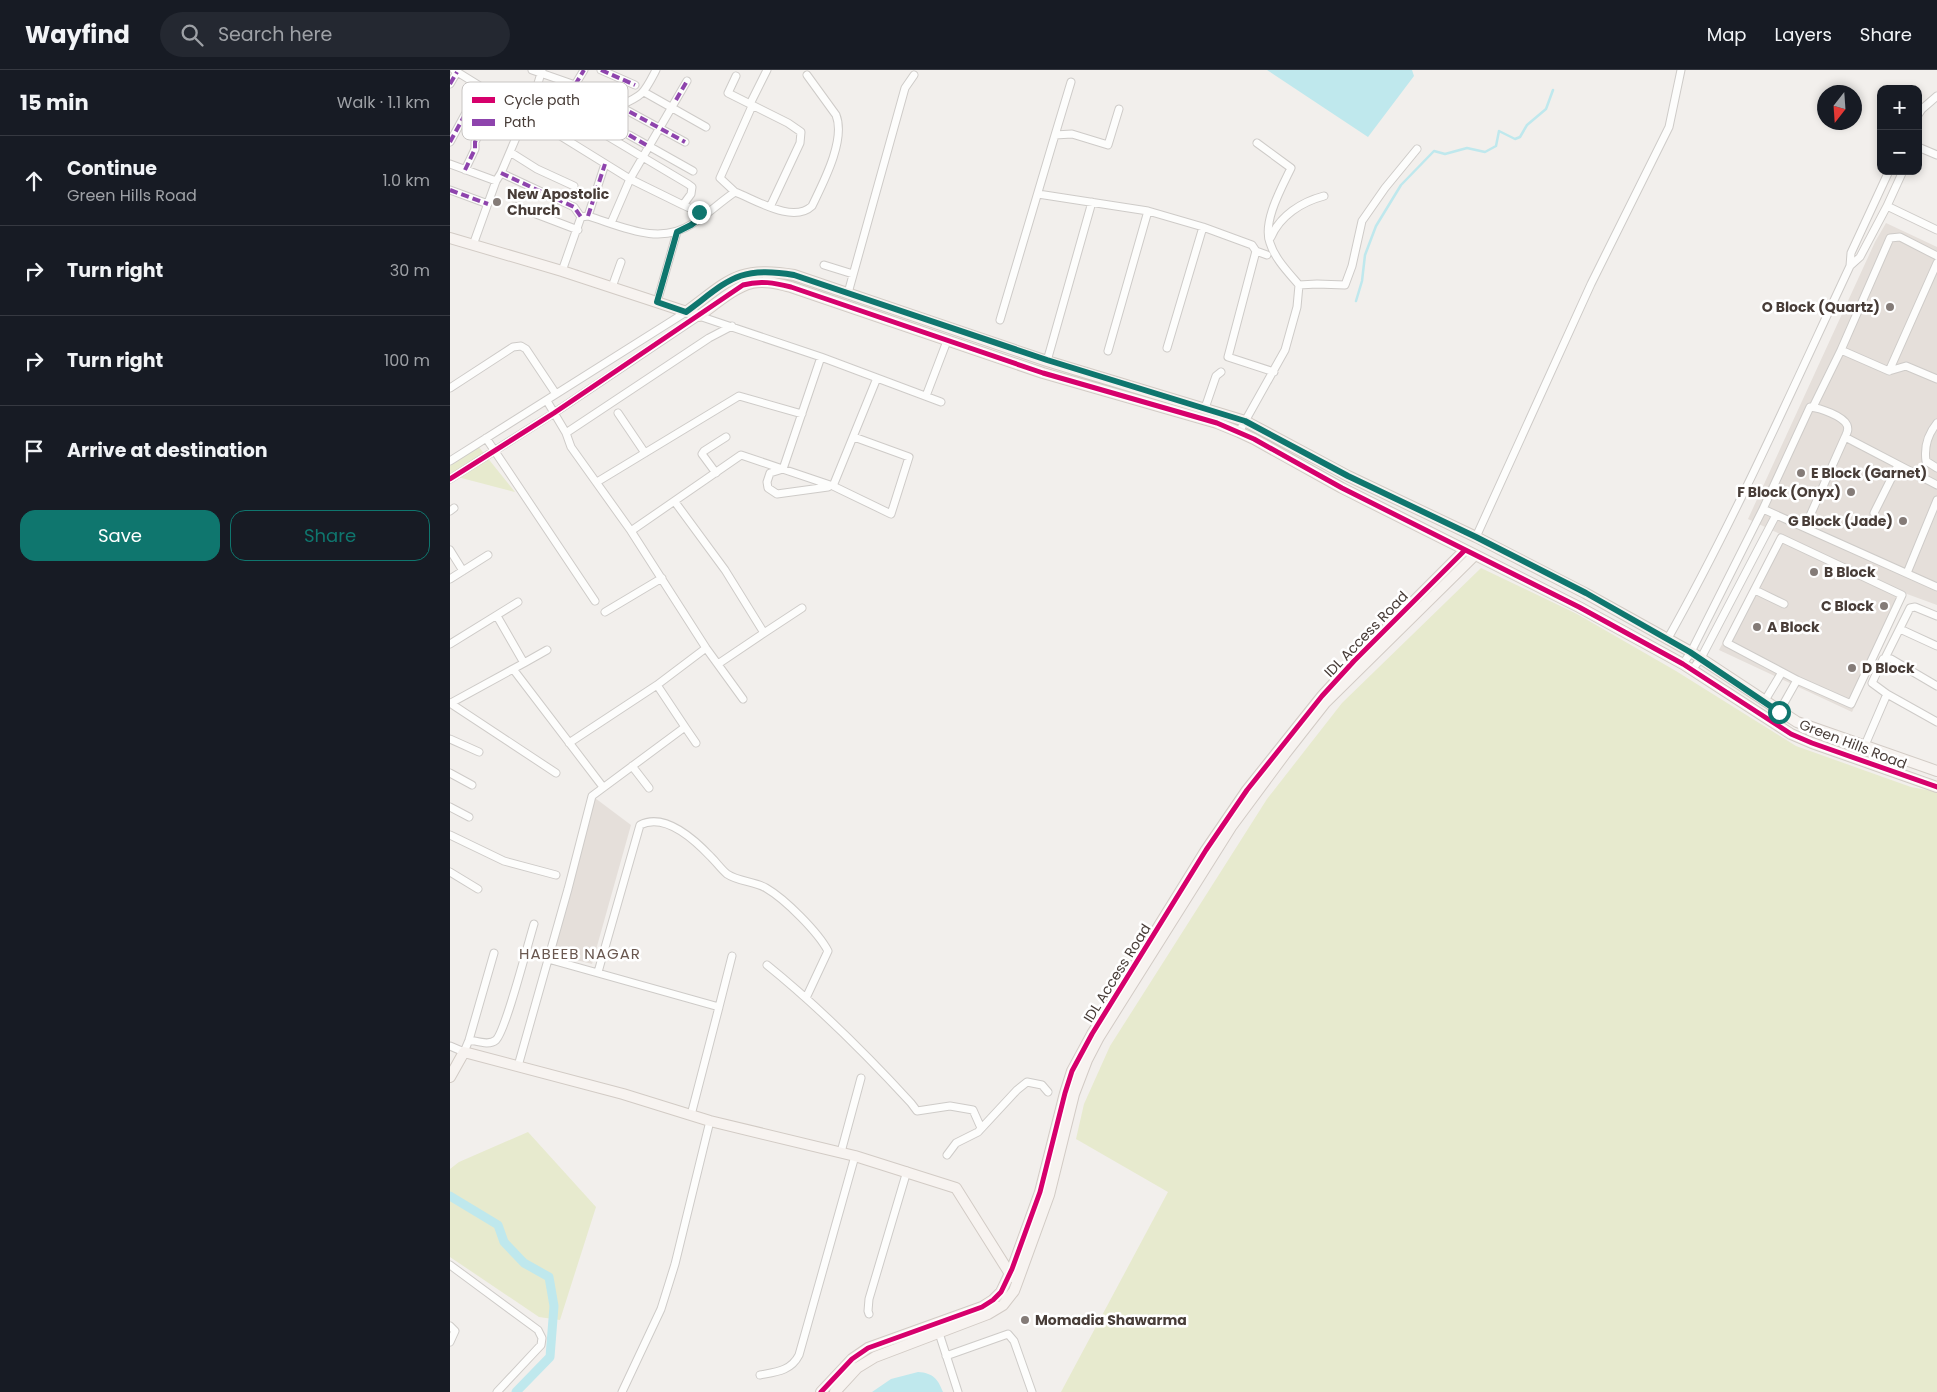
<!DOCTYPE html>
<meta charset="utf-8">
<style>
body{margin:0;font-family:Poppins,sans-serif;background:#242831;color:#f1f3f6}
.controls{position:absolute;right:15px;top:15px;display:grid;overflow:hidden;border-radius:10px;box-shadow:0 2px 8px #0003}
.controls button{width:45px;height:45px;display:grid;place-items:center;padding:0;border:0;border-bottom:1px solid #363941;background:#171b24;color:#f1f3f6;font:25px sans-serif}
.compass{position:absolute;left:1367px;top:15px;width:45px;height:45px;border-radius:50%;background:#171b24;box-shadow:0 2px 8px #0003;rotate:197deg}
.stop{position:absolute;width:15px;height:15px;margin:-11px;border:4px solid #0f766e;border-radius:50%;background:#fff}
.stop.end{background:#0f766e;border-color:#fff;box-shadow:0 1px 5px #0008}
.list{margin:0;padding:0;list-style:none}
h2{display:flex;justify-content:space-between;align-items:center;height:65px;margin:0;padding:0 20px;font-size:21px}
h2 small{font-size:16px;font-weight:400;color:#9ea1a6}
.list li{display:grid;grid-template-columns:32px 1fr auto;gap:15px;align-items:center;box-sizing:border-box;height:90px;padding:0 20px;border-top:1px solid #363941}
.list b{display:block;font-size:19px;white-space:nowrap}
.list p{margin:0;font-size:16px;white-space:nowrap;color:#9ea1a6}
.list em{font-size:16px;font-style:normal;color:#9ea1a6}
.actions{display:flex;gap:10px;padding:15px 20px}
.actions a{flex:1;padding:11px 0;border:1px solid #0f766e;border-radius:15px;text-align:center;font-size:18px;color:#0f766e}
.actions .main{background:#0f766e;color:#fff}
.icon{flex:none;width:28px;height:28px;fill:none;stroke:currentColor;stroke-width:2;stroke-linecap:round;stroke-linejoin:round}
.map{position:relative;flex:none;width:1487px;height:1322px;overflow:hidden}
header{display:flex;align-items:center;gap:30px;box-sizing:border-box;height:70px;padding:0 25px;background:#171b24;border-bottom:1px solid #363941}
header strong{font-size:24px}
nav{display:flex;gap:28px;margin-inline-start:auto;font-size:18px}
.search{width:350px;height:45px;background:#242831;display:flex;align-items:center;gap:12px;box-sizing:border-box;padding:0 18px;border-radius:28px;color:#9ea1a6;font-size:19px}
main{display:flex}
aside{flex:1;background:#171b24}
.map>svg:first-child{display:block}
.residential{fill:#e5dfda}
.green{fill:#e7eace}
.water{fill:#bfe8ed}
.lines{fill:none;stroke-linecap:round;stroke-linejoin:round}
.stream{stroke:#bfe8ed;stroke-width:2.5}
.canal{stroke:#bfe8ed;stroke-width:9}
.street-casing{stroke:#cecbc8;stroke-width:9}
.secondary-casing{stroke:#d2cbc5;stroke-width:12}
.street{stroke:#fdfdfc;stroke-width:7}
.secondary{stroke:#f7f3f0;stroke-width:10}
.quiet{stroke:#8e44ad;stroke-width:4;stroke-dasharray:8 4;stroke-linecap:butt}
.cycleway-casing{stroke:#fff;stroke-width:8}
.cycleway{stroke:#d6006c;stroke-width:5}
.route{stroke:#0f766e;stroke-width:6}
.poi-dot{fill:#847b77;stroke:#fff;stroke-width:2}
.labels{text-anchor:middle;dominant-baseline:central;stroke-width:5;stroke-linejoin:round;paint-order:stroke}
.poi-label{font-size:14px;font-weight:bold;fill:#483d38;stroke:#fff;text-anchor:start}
.street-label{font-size:14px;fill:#483d38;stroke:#fff}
.neighbourhood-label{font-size:15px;letter-spacing:1px;fill:#6a5850;stroke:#fff}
.key{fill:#fff;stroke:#c8c5c3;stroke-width:1}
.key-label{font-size:14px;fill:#483d38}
</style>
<header>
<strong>Wayfind</strong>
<div class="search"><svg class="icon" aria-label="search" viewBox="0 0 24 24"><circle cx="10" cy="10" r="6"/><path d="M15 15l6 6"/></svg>Search here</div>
<nav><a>Map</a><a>Layers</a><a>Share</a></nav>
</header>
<main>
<aside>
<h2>15 min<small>Walk · 1.1 km</small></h2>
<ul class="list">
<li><svg class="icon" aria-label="ahead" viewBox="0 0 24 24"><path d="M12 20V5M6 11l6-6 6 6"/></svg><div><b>Continue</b><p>Green Hills Road</p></div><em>1.0 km</em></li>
<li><svg class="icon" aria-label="right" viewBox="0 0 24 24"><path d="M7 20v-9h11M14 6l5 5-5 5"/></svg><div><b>Turn right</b></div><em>30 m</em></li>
<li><svg class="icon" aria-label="right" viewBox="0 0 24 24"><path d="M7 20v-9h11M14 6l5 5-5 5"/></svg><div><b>Turn right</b></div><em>100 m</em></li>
<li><svg class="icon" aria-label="arrive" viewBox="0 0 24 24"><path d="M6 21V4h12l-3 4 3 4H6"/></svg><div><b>Arrive at destination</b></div></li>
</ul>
<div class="actions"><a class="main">Save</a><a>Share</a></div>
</aside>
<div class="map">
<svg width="1487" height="1322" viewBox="0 0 1487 1322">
<rect width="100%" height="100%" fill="#f2efec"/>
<path class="residential" d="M 1436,153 L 1487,177 L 1487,535 L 1457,524 L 1298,449 L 1425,172 Z
M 1328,465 L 1456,525 L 1402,642 L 1269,580 Z
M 145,728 L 181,755 L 142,894 L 103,884 Z"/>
<path class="green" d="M 28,376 L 65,422 L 0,405 L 0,396 Z
M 1031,498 L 1127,544 L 1226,601 L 1346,676 L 1461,717 L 1487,722 L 1487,1322 L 611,1322 L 718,1122 L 626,1069 L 634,1034 L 660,976 L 817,729 L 892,633 Z
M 78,1062 L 146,1137 L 110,1250 L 89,1247 L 0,1187 L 0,1099 L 9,1092 Z"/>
<path class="water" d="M 817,0 L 962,0 L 964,6 L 918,67 Z
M 468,1302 C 483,1303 488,1309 493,1322 L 422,1322 L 441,1309 Z"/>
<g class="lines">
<path class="stream" d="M 906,231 L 912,211 L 915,185 L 926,156 L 951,115 L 984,81 L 995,84 L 1017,78 L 1035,82 L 1046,76 L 1049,61 L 1065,69 L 1070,67 L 1077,55 L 1096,39 L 1103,20"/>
<path class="canal" d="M 0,1126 L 48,1155 L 54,1172 L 74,1193 L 99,1207 L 104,1236 L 100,1287 L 66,1322"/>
<g class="street-casing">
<path id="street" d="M 4,0 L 180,109 L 233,135 L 241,124 L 242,117 L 238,114 L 85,23
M 82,0 L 125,15 L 169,36 L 235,72
M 151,0 L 185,15
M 286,6 L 278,23 L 338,53 L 351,62 L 350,73 L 320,137
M 0,14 L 7,2
M 125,15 L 134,0
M 194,22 L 256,57
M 300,34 L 317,0
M 169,36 C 194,25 194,23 206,0
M 1468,45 L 1472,39 L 1487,26
M 179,65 L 243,101
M 605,65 L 621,12
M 0,72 L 30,17
M 1468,77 L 1487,85
M 60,82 L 87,99 L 124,116
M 0,94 L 46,111
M 15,100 L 25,79 L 25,72 L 35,52 L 16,42
M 51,103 L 124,137 L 131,147
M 0,120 L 38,134
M 285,122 L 270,108 L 302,36
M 588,124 L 698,141 L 753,157 L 802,175 L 806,181 L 778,287 L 824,302
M 233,135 L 246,141
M 65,136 L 128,160
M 1437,136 L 1453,101
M 138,146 L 155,94
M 161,153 L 180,109 L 237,11
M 821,167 C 830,146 851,132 874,126
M 23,175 L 46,111 L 51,103 L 85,23 L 92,0
M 806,181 L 817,185
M 374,195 L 403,204
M 1400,196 L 1410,187 L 1437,136 L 1487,160
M 112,201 L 131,147 L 138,146 C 171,156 209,176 242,154 C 257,145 270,132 285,122 C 306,130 343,154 362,136 C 373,113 396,70 386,45 L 357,5
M 849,215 L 867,214 L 895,215 L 902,196 L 912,151 L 935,118 L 967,79
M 162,217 L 171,192
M 398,223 L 455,18 L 464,5
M 207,232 L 227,162
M 550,250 L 605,65 L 622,64 L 658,75 L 669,39
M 717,278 L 753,157
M 1391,280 L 1439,301 L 1456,296 L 1487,309
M 658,281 L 698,141
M 597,291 L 642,132
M 1439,301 L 1487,193
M 0,318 L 63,277 L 71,276 L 76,279 L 106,324
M 476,326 L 497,271
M 97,331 L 116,363 L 121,377 L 181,461 L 256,578 L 293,629
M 1363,337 L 1391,280 L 1440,168 L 1450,167 L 1487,186
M 755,338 L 766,306 L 771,302
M 168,343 L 195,383
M 1487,353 C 1478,364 1474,377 1476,391 L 1487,398
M 789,362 L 835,280 L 847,237 L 849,215 C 838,202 825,189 820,173 C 812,152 832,117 841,98 L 807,73
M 116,363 L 259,268 L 282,256
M 36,368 L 145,531
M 0,391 L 236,242
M 333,399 L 371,287
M 333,399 L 320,403 L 317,412 L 318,418 L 327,424 L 378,417
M 266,403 L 252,384 L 254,381 L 276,367
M 0,409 L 104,343 L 249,246 L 371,287 L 491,332
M 147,412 L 289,326 L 352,344
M 1487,415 L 1395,367 C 1397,363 1399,360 1397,355 C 1393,346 1370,338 1360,337 L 1313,439 L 1487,517
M 383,416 L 427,308
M 225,432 L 275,500 L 314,563 L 268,594
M 0,441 L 4,438
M 1424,443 L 1448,395
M 1355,457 L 1395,367
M 181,461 L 291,385 L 383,416 L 441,444 L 459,387 L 404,367
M 1026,467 L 1141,214 L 1219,57 L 1231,0
M 0,480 L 13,501
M 1457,503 L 1487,430
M 0,509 L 38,485
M 1305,520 L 1334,534
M 155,542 L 212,508
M 47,546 L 74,593 L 63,599
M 1450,559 L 1487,576
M 314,563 L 352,538
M 1217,570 C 1285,449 1341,322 1400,196 L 1401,183 L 1439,101
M 0,574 L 68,532
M 1435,588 L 1460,538 L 1465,537 L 1487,546
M 74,593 L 97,580
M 1233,594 L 1241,582 L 1313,439
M 1242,600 L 1251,588 L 1326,445
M 1332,602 L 1347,610
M 1437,624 L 1422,613 L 1433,589 L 1435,588 L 1441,589 L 1487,616
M 1314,632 L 1332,602 L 1277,573 L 1331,468 L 1452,525 L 1401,634 L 1347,610 L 1329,642
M 0,633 L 106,703
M 1,633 L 63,599 L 153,717
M 235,657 L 246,673
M 0,669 L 29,682
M 119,673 L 207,615 L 256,578
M 1415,675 L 1437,624 L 1487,652
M 182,696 L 199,718
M 0,703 L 22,715
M 0,737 L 19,747
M 0,765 L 54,791 L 106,805
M 0,802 L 28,819
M 98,889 L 269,937 L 241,1045
M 317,895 C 369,937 416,984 461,1033 L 467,1041 L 500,1036 L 523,1040 L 531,1058
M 148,902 L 190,755 C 215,742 245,770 261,787 C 267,793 271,799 277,804 C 289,812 304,811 316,818 C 335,829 368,862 378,881 L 356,928
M 269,937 L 282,886
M 19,970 C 27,971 39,976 46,970 C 56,960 78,873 84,854
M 0,976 L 14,982 L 19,970 L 44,883
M 68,996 L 118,819 L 142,726 L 235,657 L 207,615
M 391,1082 L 411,1008
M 497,1085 L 506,1073 L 528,1062 L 567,1020 L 577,1012 L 592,1015 L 598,1022
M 0,1195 L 88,1260 L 92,1268 L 91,1275 L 47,1322
M 419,1244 L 418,1241 L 419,1229 L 457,1101
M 0,1256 L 5,1261 L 0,1272
M 489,1263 L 508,1322
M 496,1286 L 558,1264 L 564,1271 L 582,1322
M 310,1305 C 326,1302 341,1301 349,1285 L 405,1086
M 172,1322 L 211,1239 L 225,1194 L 260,1051"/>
</g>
<g class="secondary-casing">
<path id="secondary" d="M 0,168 L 112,201 L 249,246 C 263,236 286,216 302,213 C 315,210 329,214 341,217 L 593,303 L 767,353 L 789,362 L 804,369 L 892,418 L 1129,537 L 1233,594 L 1341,664 L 1362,673 L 1487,717
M 236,242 C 278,211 288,195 344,205 L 597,291 L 795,351 L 898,406 L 1026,467 L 1135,523 L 1241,582 L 1347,652 L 1487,701
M 0,1007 L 14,982 L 173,1024 L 260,1051 L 405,1086 L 506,1118 L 562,1207
M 371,1322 L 402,1289 L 418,1278 L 532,1237 L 543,1230 L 551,1222 L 562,1199 L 590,1122 L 615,1023 L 622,1001 L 642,964 L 756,780 L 797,720 L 872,626 L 904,591 L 1015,480
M 385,1322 L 407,1298 L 425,1287 L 538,1244 L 553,1235 L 564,1221 L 567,1213 L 599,1125 L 624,1024 L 637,990 L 649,967 L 781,757 L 835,684 L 875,633 L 1025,485"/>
</g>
<use href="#street" class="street"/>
<use href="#secondary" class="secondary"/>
<path class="quiet" d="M 151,0 L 185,15
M 0,14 L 7,2
M 125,15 L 134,0
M 226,30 L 237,11
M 169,36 L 235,72
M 179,65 L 198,76
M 0,72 L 30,17
M 15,100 L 25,79 L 25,72 L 35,52 L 16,42
M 51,103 L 124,137 L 131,147
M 0,120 L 38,134
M 138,146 L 155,94"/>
<g class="cycleway-casing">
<path id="cycleway" d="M 0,409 L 104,343 L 293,215 C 310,210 325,213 341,217 L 593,303 L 767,353 L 804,369 L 892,418 L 1129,537 L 1233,594 L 1341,664 L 1362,673 L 1487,717
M 371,1322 L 402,1289 L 418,1278 L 532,1237 L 543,1230 L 551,1222 L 562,1199 L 590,1122 L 615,1023 L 622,1001 L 642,964 L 756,780 L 797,720 L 872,626 L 904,591 L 1015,480"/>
</g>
<use href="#cycleway" class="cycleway"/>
</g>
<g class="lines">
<path class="route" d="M 249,142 L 254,145 L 241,155 L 227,162 L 207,232 L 236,242 C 278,211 288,195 344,205 L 597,290 L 795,351 L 898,406 L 1026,467 L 1136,523 L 1240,582 L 1329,642"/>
</g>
<g class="poi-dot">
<circle cx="47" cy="132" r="5"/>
<circle cx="1440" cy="237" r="5"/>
<circle cx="1351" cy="403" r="5"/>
<circle cx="1401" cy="422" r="5"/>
<circle cx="1453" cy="451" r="5"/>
<circle cx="1364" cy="502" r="5"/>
<circle cx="1434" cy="536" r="5"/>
<circle cx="1307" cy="557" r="5"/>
<circle cx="1402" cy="598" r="5"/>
<circle cx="575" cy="1250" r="5"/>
</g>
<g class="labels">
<g class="poi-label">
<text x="57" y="124">New Apostolic<tspan x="57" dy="16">Church</tspan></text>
<text x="1430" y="237" text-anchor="end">O Block (Quartz)</text>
<text x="1361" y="403">E Block (Garnet)</text>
<text x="1391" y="422" text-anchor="end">F Block (Onyx)</text>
<text x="1443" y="451" text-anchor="end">G Block (Jade)</text>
<text x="1374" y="502">B Block</text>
<text x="1424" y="536" text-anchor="end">C Block</text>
<text x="1317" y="557">A Block</text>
<text x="1412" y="598">D Block</text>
<text x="585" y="1250">Momadia Shawarma</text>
</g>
<g class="street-label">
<text transform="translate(916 564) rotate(-46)">IDL Access Road</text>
<text transform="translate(1403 674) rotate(21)">Green Hills Road</text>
<text transform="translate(667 903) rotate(-58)">IDL Access Road</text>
</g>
<g class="neighbourhood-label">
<text x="130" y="883">HABEEB NAGAR</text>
</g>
</g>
<rect x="12" y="12" width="166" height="58" rx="8" class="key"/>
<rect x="22" y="27" width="23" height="6" fill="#d6006c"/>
<rect x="22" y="49" width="23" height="7" fill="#8e44ad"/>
<g class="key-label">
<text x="54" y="35">Cycle path</text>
<text x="54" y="57">Path</text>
</g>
</svg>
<div class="controls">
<button>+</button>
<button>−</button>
</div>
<svg class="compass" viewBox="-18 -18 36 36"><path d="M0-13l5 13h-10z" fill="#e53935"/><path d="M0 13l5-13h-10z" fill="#9ea1a6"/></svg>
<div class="stop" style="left:1329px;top:642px"></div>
<div class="stop end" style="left:249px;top:142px"></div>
</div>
</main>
